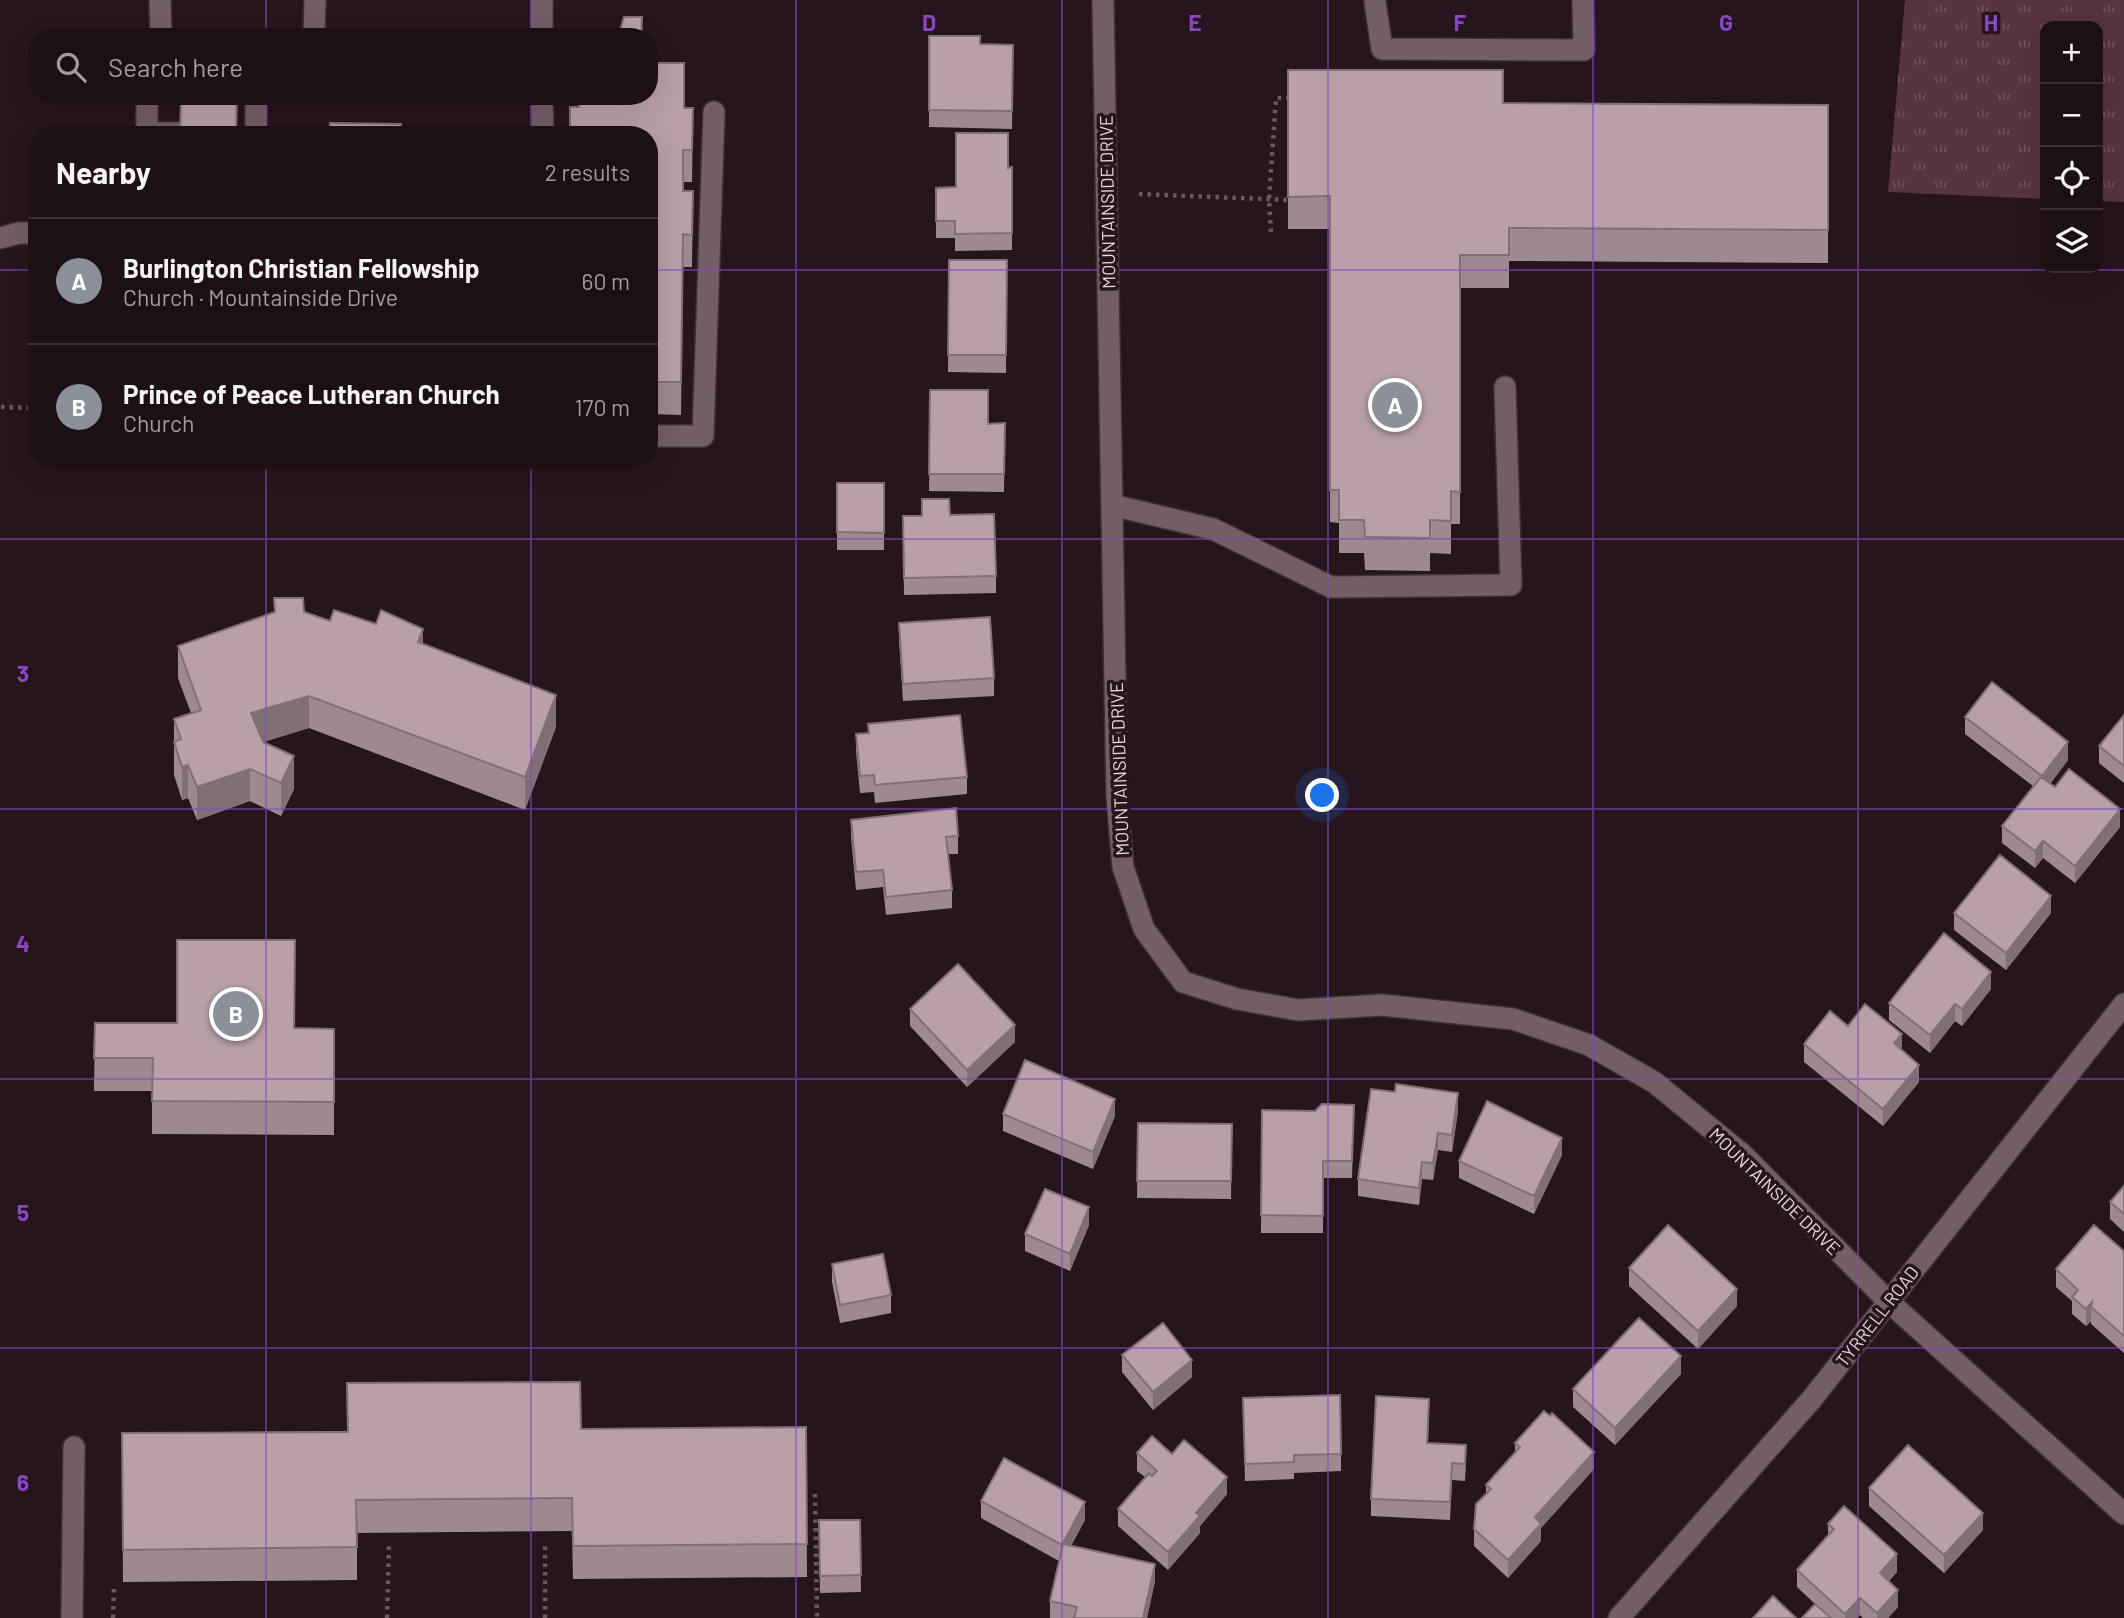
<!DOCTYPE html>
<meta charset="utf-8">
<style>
body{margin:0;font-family:Barlow,sans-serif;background:#25191e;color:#f1f3f6}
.controls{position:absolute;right:21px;top:21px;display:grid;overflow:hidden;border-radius:14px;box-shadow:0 7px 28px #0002}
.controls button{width:63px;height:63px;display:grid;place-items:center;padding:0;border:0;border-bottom:2px solid #3a3034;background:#1c1015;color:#f1f3f6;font:35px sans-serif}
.you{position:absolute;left:1323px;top:796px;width:24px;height:24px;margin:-18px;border:5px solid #fff;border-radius:50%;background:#1a73e8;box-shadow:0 0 0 10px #1a73e833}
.badge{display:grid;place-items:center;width:46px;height:46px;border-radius:50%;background:#8c9099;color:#fff;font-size:23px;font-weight:700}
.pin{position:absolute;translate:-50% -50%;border:4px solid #fff;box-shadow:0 2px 7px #0006}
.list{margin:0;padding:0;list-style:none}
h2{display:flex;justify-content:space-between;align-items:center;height:91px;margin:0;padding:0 28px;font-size:30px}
h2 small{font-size:23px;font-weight:400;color:#a09da0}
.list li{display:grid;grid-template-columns:46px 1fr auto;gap:21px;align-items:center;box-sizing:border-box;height:126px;padding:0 28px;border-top:2px solid #3a3034}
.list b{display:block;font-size:26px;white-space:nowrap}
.list p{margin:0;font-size:23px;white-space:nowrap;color:#a09da0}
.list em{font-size:23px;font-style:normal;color:#a09da0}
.icon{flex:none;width:38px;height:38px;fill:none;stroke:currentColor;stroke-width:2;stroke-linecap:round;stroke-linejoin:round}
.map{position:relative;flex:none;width:2124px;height:1618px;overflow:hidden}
.search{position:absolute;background:#1c1015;box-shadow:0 7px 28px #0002;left:28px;top:28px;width:630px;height:77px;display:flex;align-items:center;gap:18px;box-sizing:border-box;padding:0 24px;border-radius:28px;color:#a09da0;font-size:26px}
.panel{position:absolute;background:#1c1015;box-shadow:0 7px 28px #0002;left:28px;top:126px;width:630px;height:343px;border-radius:28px}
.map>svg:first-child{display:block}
.park{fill:url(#park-tufts)}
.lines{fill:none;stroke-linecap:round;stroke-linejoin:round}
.minor-casing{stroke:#3e3135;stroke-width:24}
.path{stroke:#68595f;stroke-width:4.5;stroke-dasharray:3.5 5;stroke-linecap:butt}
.minor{stroke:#745e65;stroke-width:21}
.wall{fill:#9e8990}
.shaded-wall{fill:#816f76}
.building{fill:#b89fa8;stroke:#816f76;stroke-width:2}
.grid{fill:none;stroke:#8b46c4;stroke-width:2;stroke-opacity:0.55}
.labels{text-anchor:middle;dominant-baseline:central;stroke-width:7;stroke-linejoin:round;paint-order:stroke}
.street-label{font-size:18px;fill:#e6d9dd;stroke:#26151c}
.grid-label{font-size:23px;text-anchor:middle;font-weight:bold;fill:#8b46c4;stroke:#26151c;stroke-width:7;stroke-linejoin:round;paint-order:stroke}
</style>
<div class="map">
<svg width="2124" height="1618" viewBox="0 0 2124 1618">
<defs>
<pattern id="park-tufts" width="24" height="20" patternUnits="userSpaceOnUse" patternTransform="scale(1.75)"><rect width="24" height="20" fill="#583342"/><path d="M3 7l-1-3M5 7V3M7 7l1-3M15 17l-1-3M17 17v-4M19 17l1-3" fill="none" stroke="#70505d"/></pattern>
</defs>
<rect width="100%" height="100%" fill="#26151c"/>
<path class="park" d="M 1905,0 L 2124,0 L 2124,202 L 2098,201 L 2098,26 L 2045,26 L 2045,199 L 1888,192 Z"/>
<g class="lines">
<g class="minor-casing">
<path id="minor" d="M 160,0 L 161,37
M 542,0 L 542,37
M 1103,0 L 1117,796 L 1123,867 L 1144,929 L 1183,982 L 1237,999 L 1298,1010 L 1382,1005 L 1513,1019 L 1589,1045 L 1654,1082 L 1742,1154 L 1888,1301 L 2124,1514
M 1375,2 L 1382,49 L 1584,50 L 1583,0
M 314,37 L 315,0
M 542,96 L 543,135
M 147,133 L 181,133
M 147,135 L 147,96
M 256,135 L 256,96
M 0,238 L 19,233 L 37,233
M 649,436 L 703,436 L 714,112
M 1112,505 L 1213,529 L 1331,587 L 1511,585 L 1505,387
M 72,1618 L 74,1447
M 1619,1618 L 1811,1400 L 2124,1004"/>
</g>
<path class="path" d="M 1139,194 L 1288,200
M 1271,232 L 1269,200 L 1276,98 L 1292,98
M 1,407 L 37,408
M 815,1494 L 817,1618
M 113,1618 L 114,1587
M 387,1618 L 389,1545
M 545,1618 L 545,1542"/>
<use href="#minor" class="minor"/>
</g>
<path class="wall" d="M 929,36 L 980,44 L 1013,45 L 1012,129 L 929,127 Z
M 684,63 L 684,108 L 693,108 L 692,182 L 683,182 L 683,191 L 693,191 L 692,267 L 683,267 L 681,415 L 649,414 L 649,135 L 579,107 Z
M 1288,70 L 1503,103 L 1828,105 L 1828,263 L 1509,261 L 1509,288 L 1460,288 L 1460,524 L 1451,524 L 1451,554 L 1430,553 L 1430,571 L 1365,570 L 1364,553 L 1339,553 L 1339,523 L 1330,522 L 1330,229 L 1288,229 Z
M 1012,167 L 1012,250 L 955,251 L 955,238 L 936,238 L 936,188 L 956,187 L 1008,168 Z
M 949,260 L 1007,260 L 1006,373 L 948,372 Z
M 930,390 L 988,424 L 1005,423 L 1004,492 L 929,491 Z
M 127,460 L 384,460 L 384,466 L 127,463 Z
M 837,483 L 884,483 L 884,550 L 837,550 Z
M 922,499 L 950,515 L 996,576 L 996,593 L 904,595 L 903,516 L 922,516 Z
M 304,612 L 330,621 L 423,643 L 556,727 L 525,810 L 309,728 L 263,742 L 294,789 L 281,816 L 250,801 L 197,820 L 188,798 L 182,800 L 174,775 L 174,719 L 191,713 L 178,678 L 178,646 Z
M 899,623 L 994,678 L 994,696 L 903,701 L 899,640 Z
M 2124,715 L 2124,783 L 2099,763 L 2099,746 Z
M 1965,717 L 2068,760 L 2050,784 L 2120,827 L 2075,883 L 2043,858 L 2035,868 L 2002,843 L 2002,826 L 2033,786 L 1965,734 Z
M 868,724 L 967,777 L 967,794 L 875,803 L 874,792 L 860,793 L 856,751 L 856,734 L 868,733 Z
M 851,820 L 958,836 L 958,854 L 948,854 L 952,890 L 952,908 L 886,915 L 883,887 L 856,890 L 851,837 Z
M 1954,913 L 2051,913 L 2006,970 L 1954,930 Z
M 1991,989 L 1962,1026 L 1955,1021 L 1930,1053 L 1889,1020 L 1889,1003 Z
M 910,1009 L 1015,1042 L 967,1087 L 910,1026 Z
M 95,1023 L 334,1029 L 334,1135 L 152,1134 L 152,1091 L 94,1091 Z
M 1848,1026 L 1902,1050 L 1919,1082 L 1883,1126 L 1804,1062 L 1804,1044 Z
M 1354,1105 L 1352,1178 L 1323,1178 L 1323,1233 L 1261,1233 L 1262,1110 L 1315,1111 Z
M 1458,1111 L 1452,1152 L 1438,1150 L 1433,1180 L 1422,1179 L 1419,1205 L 1358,1196 L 1358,1179 Z
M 1003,1114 L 1115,1116 L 1093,1169 L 1003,1131 Z
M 1138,1123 L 1232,1124 L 1231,1199 L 1137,1198 Z
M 1562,1155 L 1534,1214 L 1459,1178 L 1459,1161 Z
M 2124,1186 L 2124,1232 L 2110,1219 L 2110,1202 Z
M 1089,1225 L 1070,1271 L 1025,1251 L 1025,1234 Z
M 2124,1251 L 2124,1353 L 2091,1324 L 2091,1321 L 2086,1326 L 2072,1314 L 2072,1301 L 2056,1287 L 2056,1269 Z
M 832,1264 L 891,1295 L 891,1313 L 840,1323 L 832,1282 Z
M 1629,1268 L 1737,1306 L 1698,1349 L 1629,1286 Z
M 1122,1355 L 1192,1377 L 1153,1410 L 1122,1372 Z
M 1681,1374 L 1615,1445 L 1573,1407 L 1573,1389 Z
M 1243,1398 L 1341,1454 L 1341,1471 L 1294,1473 L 1294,1479 L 1245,1481 Z
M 1429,1416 L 1428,1443 L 1466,1463 L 1465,1481 L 1452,1480 L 1450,1520 L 1371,1516 L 1371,1499 Z
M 806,1427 L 807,1577 L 573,1579 L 572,1531 L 357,1533 L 357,1580 L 123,1582 L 122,1433 Z
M 1515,1443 L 1594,1469 L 1541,1528 L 1541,1541 L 1508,1578 L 1474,1546 L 1474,1529 L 1486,1494 L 1486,1485 L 1515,1453 Z
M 1137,1453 L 1172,1454 L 1227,1494 L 1200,1526 L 1200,1533 L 1168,1570 L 1118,1526 L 1118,1509 L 1145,1477 L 1137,1471 Z
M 1869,1488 L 1983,1530 L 1944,1573 L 1869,1506 Z
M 981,1501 L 1085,1520 L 1071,1546 L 1155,1581 L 1147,1618 L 1050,1618 L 1050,1601 L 1059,1561 L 981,1518 Z
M 819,1520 L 860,1520 L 861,1592 L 820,1593 Z
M 1828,1524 L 1897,1572 L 1889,1581 L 1898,1607 L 1888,1618 L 1863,1618 L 1860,1615 L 1857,1618 L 1802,1618 L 1815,1604 L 1797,1587 L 1797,1570 L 1828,1535 Z"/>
<path class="shaded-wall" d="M 423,629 L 423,662 L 418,642 Z
M 556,695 L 556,727 L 525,810 L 525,777 Z
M 309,696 L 309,728 L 251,746 L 251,713 Z
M 2068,742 L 2068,760 L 2042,794 L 2042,776 Z
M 294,756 L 294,789 L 281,816 L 281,783 Z
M 188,765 L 188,798 L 182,800 L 182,767 Z
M 250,769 L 250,801 L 197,820 L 197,787 Z
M 2120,809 L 2120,827 L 2075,883 L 2075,866 Z
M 2043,841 L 2043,858 L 2035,868 L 2035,851 Z
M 2051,896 L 2051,913 L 2006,970 L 2006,953 Z
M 1991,972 L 1991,989 L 1962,1026 L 1962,1009 Z
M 1955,1004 L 1955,1021 L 1930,1053 L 1930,1035 Z
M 1015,1025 L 1015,1042 L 967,1087 L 967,1070 Z
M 1902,1034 L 1902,1051 L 1894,1043 Z
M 1919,1065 L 1919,1082 L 1883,1126 L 1883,1109 Z
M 1458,1093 L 1458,1111 L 1452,1152 L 1452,1135 Z
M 1115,1099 L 1115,1116 L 1093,1169 L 1093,1152 Z
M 1438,1133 L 1438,1150 L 1433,1180 L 1433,1163 Z
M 1562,1138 L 1562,1155 L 1534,1214 L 1534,1196 Z
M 1422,1162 L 1422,1179 L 1419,1205 L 1419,1188 Z
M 1089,1207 L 1089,1225 L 1070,1271 L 1070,1254 Z
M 1737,1289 L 1737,1306 L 1698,1349 L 1698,1331 Z
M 2092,1302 L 2091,1307 L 2091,1321 L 2086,1326 L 2086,1309 Z
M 1681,1356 L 1681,1374 L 1615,1445 L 1615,1428 Z
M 1192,1360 L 1192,1377 L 1153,1410 L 1153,1392 Z
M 1594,1452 L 1594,1469 L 1541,1528 L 1541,1541 L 1508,1578 L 1508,1560 L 1535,1517 Z
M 1227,1477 L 1227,1494 L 1200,1526 L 1200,1533 L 1168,1570 L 1168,1552 L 1196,1513 Z
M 1085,1502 L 1085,1520 L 1062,1562 L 1062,1545 Z
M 1983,1513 L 1983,1530 L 1944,1573 L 1944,1555 Z
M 1897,1554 L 1897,1572 L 1880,1590 L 1880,1573 Z
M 1155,1564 L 1155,1581 L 1147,1618 L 1143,1618 Z
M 1898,1590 L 1898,1607 L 1888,1618 L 1877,1618 L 1877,1613 Z
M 1860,1598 L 1860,1615 L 1857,1618 L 1845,1618 L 1845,1614 Z"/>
<path class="building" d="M 624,17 L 642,17 L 641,37 L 618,37 Z
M 929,36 L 980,36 L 980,44 L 1013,45 L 1012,111 L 929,110 Z
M 649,63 L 684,63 L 684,108 L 693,108 L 692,150 L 683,150 L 683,191 L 693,191 L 692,235 L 683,234 L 681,382 L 649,382 L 649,135 L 570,135 L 570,107 L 579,107 L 579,96 L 649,96 Z
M 1288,70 L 1503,70 L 1503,103 L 1828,105 L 1828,230 L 1509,228 L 1509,255 L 1460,255 L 1460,492 L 1451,491 L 1451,521 L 1430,520 L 1430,538 L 1365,537 L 1364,520 L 1339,520 L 1339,490 L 1330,490 L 1330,196 L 1288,197 Z
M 181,96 L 237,96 L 236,135 L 180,135 Z
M 330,123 L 401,124 L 401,135 L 330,135 Z
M 956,133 L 1008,133 L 1008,168 L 1012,167 L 1012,233 L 955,234 L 955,221 L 936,221 L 936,188 L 956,187 Z
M 949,260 L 1007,260 L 1006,355 L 948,355 Z
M 930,390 L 988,390 L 988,424 L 1005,423 L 1004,474 L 929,474 Z
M 837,483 L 884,483 L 884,533 L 837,532 Z
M 922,499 L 949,499 L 950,515 L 994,514 L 996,576 L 904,578 L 903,516 L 922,516 Z
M 274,598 L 303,598 L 304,612 L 330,621 L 334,610 L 376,624 L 381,610 L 423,629 L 418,642 L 556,695 L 525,777 L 309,696 L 251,713 L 263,742 L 294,756 L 281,783 L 250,769 L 197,787 L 188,765 L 182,767 L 174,742 L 181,739 L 174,719 L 201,710 L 178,646 L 275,612 Z
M 990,617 L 994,678 L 903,684 L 899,623 Z
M 1992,682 L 2068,742 L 2042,776 L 1965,717 Z
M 960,715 L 967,777 L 875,785 L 874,775 L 860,776 L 856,734 L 869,733 L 868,724 Z
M 2124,715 L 2124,766 L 2099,746 Z
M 2069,769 L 2120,809 L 2075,866 L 2043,841 L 2035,851 L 2002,826 L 2041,777 L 2055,787 Z
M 956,808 L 958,836 L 946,837 L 952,890 L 886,897 L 883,870 L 856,872 L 851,820 Z
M 2000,855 L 2051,896 L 2006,953 L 1954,913 Z
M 1944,933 L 1991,972 L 1962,1009 L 1955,1004 L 1930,1035 L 1889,1003 Z
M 177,940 L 295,940 L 294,1028 L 334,1029 L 334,1102 L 152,1101 L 153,1058 L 94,1058 L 95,1023 L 177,1023 Z
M 958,964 L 1015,1025 L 967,1070 L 910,1009 Z
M 1865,1004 L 1902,1034 L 1894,1043 L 1919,1065 L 1883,1109 L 1804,1044 L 1830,1011 L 1848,1026 Z
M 1025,1060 L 1115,1099 L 1093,1152 L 1003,1114 Z
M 1396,1084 L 1458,1093 L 1452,1135 L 1438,1133 L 1433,1163 L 1422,1162 L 1419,1188 L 1358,1179 L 1371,1089 L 1395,1092 Z
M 1487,1101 L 1562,1138 L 1534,1196 L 1459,1161 Z
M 1322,1104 L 1354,1105 L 1352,1161 L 1323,1161 L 1323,1216 L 1261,1215 L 1262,1110 L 1315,1111 Z
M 1138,1123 L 1232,1124 L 1231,1181 L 1137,1181 Z
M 2124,1186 L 2124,1214 L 2110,1202 Z
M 1045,1189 L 1089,1207 L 1070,1254 L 1025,1234 Z
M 1668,1225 L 1737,1289 L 1698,1331 L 1629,1268 Z
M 2094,1225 L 2124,1251 L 2124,1336 L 2091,1307 L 2092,1302 L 2086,1309 L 2072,1297 L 2078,1290 L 2056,1269 Z
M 883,1254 L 891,1295 L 840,1305 L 832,1264 Z
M 1639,1318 L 1681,1356 L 1615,1428 L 1573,1389 Z
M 1163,1323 L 1192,1360 L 1153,1392 L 1122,1355 Z
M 580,1382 L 581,1429 L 806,1427 L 807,1544 L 573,1546 L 572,1498 L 356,1500 L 357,1547 L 123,1550 L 122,1433 L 348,1432 L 347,1383 Z
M 1340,1395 L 1341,1454 L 1294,1455 L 1294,1462 L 1245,1464 L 1243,1398 Z
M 1376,1396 L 1429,1399 L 1427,1443 L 1466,1445 L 1465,1464 L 1452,1463 L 1450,1502 L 1371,1499 Z
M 1544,1411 L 1550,1416 L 1552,1413 L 1594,1452 L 1535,1517 L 1541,1524 L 1508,1560 L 1474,1529 L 1476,1504 L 1491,1489 L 1486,1485 L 1520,1447 L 1515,1443 Z
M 1152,1436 L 1172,1454 L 1184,1440 L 1227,1477 L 1196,1513 L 1200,1516 L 1168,1552 L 1118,1509 L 1149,1473 L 1152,1476 L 1157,1471 L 1137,1453 Z
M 1908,1445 L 1983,1513 L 1944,1555 L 1869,1488 Z
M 1004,1458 L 1085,1502 L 1062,1545 L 981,1501 Z
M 1844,1506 L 1897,1554 L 1880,1573 L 1898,1590 L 1877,1613 L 1860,1598 L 1845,1614 L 1797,1570 L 1834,1529 L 1828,1524 Z
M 819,1520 L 860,1520 L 861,1575 L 820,1576 Z
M 1063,1544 L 1155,1564 L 1143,1618 L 1074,1618 L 1077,1607 L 1050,1601 Z
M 1773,1596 L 1796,1618 L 1753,1618 Z
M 1815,1604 L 1831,1618 L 1802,1618 Z"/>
<path class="grid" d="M 266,0 L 266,37M 531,0 L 531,37M 796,0 L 796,1618M 1062,0 L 1062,1618M 1328,0 L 1328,1618M 1593,0 L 1593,1618M 1858,0 L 1858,1618M 266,96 L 266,135M 531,96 L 531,135M 0,270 L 37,270M 649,270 L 2124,270M 266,460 L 266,1618M 531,460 L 531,1618M 0,539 L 2124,539M 0,809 L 2124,809M 0,1079 L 2124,1079M 0,1348 L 2124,1348"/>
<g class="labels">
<g class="street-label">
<text transform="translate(1107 202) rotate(-91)">MOUNTAINSIDE DRIVE</text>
<text transform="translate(1119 769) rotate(-92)">MOUNTAINSIDE DRIVE</text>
<text transform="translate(1775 1191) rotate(44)">MOUNTAINSIDE DRIVE</text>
<text transform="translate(1877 1316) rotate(-52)">TYRRELL ROAD</text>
</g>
</g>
<g class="grid-label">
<text x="929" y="31">D</text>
<text x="1195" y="31">E</text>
<text x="1460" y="31">F</text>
<text x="1726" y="31">G</text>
<text x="1991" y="31">H</text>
<text x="23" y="682">3</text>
<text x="23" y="952">4</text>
<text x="23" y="1221">5</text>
<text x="23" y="1491">6</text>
</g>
</svg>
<div class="controls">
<button>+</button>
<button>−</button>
<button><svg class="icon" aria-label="locate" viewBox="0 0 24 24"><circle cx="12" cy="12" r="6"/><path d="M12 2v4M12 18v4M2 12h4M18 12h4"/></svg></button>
<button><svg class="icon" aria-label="layers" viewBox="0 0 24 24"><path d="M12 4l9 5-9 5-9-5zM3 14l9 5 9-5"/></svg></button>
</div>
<div class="you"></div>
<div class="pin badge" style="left:1395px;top:405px">A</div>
<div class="pin badge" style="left:236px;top:1014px">B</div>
<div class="search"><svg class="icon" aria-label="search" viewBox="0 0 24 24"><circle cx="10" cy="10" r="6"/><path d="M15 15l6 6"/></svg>Search here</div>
<section class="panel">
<h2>Nearby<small>2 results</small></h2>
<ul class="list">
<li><span class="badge">A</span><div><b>Burlington Christian Fellowship</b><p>Church · Mountainside Drive</p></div><em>60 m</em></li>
<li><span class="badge">B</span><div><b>Prince of Peace Lutheran Church</b><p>Church</p></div><em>170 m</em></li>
</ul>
</section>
</div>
